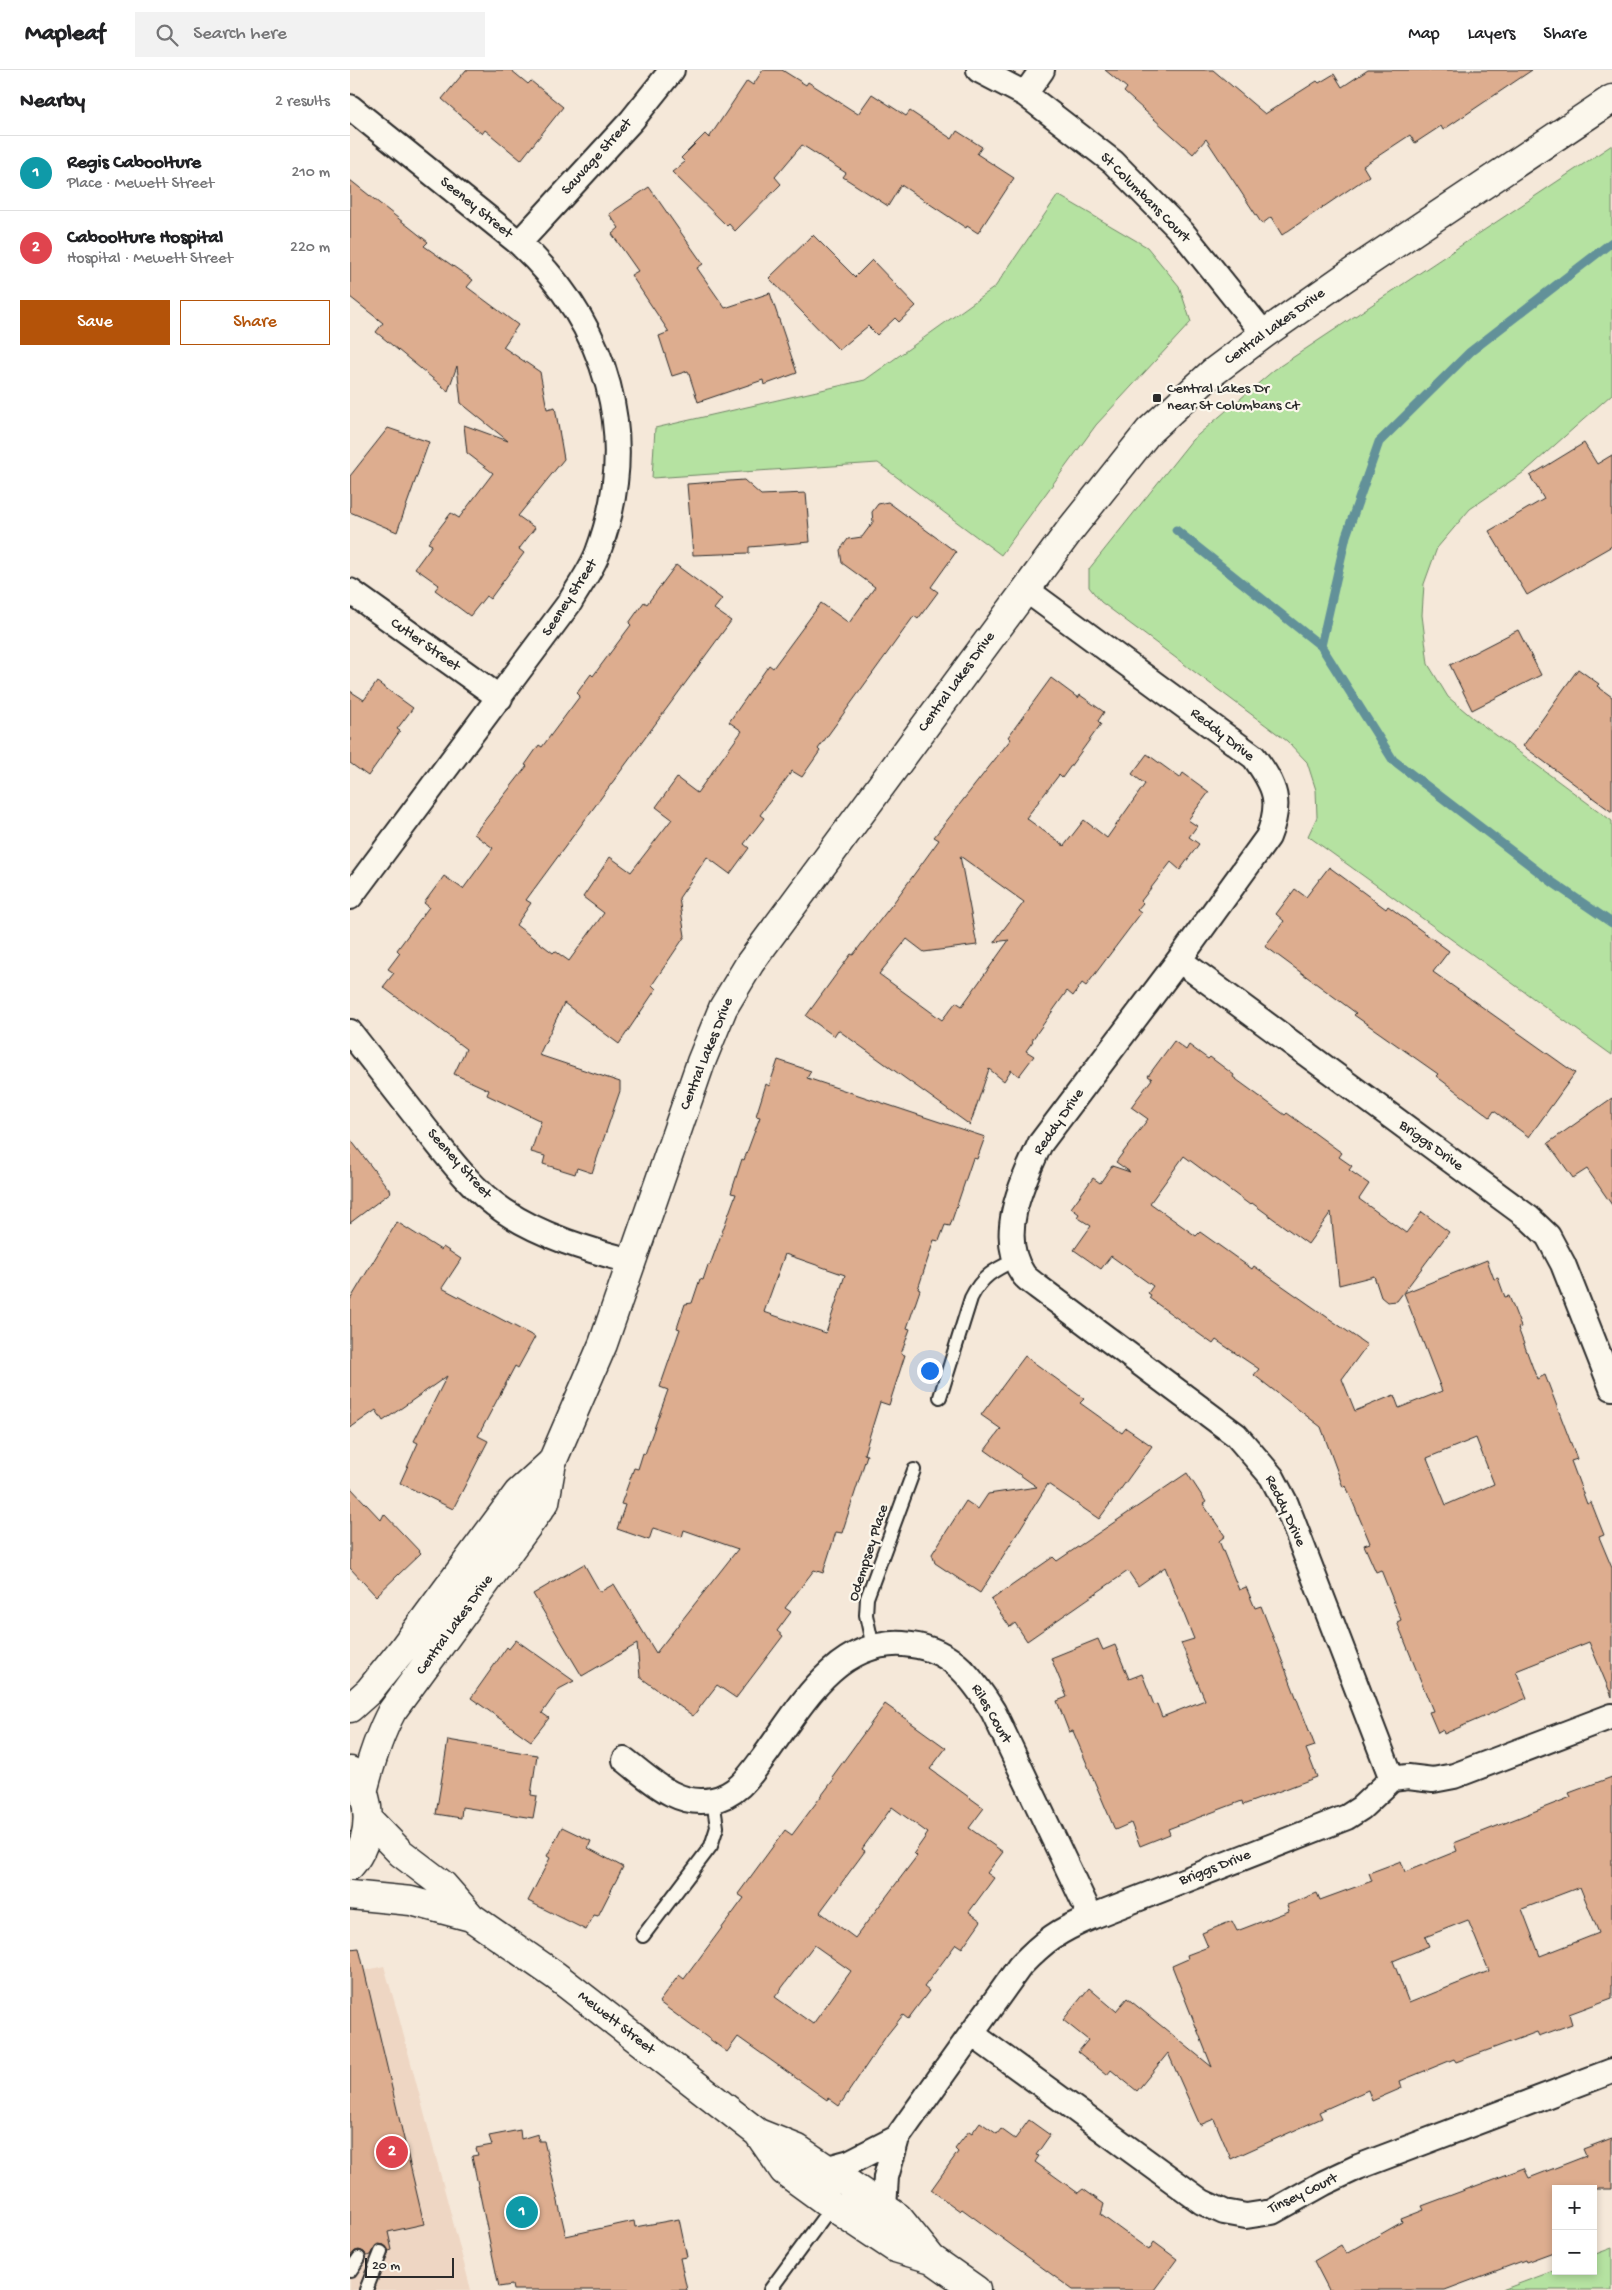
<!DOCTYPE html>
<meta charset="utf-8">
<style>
body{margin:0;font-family:"Gochi Hand",sans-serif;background:#f2f2f2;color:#202124}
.controls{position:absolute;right:15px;bottom:15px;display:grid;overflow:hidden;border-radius:0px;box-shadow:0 2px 8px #0003}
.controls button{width:45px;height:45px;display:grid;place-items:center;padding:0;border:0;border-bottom:1px solid #e0e0e0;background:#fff;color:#202124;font:25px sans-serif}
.scale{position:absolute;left:15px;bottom:12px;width:89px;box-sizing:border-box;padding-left:5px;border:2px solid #2b2b2b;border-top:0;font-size:14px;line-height:18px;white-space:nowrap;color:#2b2b2b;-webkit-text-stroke:4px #fbf7ec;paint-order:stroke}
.you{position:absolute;left:579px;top:1300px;width:18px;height:18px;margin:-12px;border:4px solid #fff;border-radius:50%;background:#1a73e8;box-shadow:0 0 0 8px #1a73e833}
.badge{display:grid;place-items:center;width:32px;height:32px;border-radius:50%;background:#b45309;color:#fff;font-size:16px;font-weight:700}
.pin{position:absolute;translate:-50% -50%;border:2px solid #fff;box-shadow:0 1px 5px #0006}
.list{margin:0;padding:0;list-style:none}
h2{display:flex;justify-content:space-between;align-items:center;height:65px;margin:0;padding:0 20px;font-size:21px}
h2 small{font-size:16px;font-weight:400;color:#757577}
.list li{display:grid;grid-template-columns:32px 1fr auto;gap:15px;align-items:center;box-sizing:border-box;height:75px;padding:0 20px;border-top:1px solid #e0e0e0}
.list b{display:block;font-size:19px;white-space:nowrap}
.list p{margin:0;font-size:16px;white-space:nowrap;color:#757577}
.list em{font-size:16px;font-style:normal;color:#757577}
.actions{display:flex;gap:10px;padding:15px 20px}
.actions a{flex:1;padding:11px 0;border:1px solid #b45309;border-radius:0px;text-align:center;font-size:18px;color:#b45309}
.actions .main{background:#b45309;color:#fff}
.icon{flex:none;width:28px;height:28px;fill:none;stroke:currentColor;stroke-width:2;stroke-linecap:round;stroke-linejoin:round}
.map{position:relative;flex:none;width:1262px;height:2220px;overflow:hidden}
header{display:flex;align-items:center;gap:30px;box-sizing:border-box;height:70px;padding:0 25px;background:#fff;border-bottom:1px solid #e0e0e0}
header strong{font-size:24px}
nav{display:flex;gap:28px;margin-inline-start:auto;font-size:18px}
.search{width:350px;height:45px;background:#f2f2f2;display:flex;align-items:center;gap:12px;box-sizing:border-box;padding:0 18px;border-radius:0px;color:#757577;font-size:19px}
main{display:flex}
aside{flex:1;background:#fff}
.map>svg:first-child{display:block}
.built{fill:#eed6c3}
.green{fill:#b5e2a1;stroke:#708666}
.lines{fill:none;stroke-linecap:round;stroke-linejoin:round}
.stream{stroke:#629199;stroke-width:9}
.building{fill:#ddad8f;stroke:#2b2b2b;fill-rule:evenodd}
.service-casing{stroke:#2b2b2b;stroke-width:16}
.minor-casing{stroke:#2b2b2b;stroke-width:28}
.tertiary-casing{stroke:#2b2b2b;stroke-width:31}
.secondary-casing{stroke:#2b2b2b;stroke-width:31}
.service{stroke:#fbf7ec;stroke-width:12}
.minor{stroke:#fbf7ec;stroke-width:24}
.tertiary{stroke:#fbf7ec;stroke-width:28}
.secondary{stroke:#fbf7ec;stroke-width:28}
.poi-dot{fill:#2b2b2b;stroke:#fbf7ec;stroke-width:2}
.labels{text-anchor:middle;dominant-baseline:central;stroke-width:4.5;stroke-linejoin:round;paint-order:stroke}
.street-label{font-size:15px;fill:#2b2b2b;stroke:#fbf7ec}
.poi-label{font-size:15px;fill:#2b2b2b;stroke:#fbf7ec;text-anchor:start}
</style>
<header>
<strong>Mapleaf</strong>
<div class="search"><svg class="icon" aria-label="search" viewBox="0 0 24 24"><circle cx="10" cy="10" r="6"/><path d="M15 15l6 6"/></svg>Search here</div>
<nav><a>Map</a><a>Layers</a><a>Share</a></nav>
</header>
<main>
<aside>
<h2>Nearby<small>2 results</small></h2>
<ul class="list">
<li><span class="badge" style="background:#0f9aa8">1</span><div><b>Regis Caboolture</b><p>Place · Mewett Street</p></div><em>210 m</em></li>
<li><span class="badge" style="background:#e0444e">2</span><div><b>Caboolture Hospital</b><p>Hospital · Mewett Street</p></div><em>220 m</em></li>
</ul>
<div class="actions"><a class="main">Save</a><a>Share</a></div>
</aside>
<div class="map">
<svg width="1262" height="2220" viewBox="0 0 1262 2220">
<rect width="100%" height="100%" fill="#f5e8d9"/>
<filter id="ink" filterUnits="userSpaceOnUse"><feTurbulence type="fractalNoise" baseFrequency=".02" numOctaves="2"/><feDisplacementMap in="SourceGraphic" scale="10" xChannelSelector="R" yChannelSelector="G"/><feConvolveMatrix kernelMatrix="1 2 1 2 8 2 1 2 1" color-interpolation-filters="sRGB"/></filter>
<g filter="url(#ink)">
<path class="built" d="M 34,1896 L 48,1944 L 121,2220 L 0,2220 L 0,1904 Z"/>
<path class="green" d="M 1262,75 L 1262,324 L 1177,400 L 1120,439 L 1087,478 L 1074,514 L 1072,545 L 1078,594 L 1098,627 L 1123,648 L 1262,751 L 1262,985 L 958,766 L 967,747 L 966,720 L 957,692 L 937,671 L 751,532 L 739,517 L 739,499 L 842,370 L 924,300 Z
M 708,125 L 797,177 L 829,216 L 841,252 L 746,355 L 651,485 L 528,393 L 302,408 L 305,358 L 515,310 L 645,217 Z
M 1262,2178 L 1262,2220 L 1152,2220 L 1206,2200 L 1206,2201 L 1243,2201 L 1243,2185 Z"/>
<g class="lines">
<path class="stream" d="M 1262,172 L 1120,282 L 1029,372 L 996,466 L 971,576 L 1043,690 L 1202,812 L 1262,853
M 826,460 L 971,576"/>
</g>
<path class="building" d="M 116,0 L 161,0 L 178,14 L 181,11 L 213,37 L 171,90 L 135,60 L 132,64 L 92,29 Z
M 413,0 L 432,0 L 456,15 L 458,12 L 508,44 L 522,24 L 556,46 L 560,41 L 602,69 L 607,61 L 632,77 L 627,84 L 664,108 L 628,163 L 617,156 L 616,158 L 551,115 L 538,136 L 493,107 L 496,103 L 452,75 L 425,107 L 431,114 L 385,161 L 379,154 L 377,156 L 322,102 L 335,92 L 331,88 L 355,64 L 359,68 L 397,11 L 403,15 Z
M 755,0 L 863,0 L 915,44 L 967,11 L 969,13 L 984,4 L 992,17 L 1018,0 L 1182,0 L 1093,60 L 1091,56 L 1065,73 L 1060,65 L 1013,96 L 1019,106 L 932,165 L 921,147 L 912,154 L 856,69 L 843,84 L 774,22 L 777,18 Z
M 0,110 L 78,172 L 74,176 L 123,210 L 117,217 L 168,255 L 153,277 L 190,302 L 197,339 L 205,337 L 214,389 L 168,446 L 185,458 L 169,479 L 174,483 L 140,529 L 136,526 L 120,546 L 85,520 L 89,515 L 65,498 L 82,475 L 78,473 L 101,443 L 109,448 L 143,403 L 117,383 L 114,355 L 158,371 L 111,333 L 107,296 L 98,321 L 26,262 L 33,253 L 0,227 Z
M 299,117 L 353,194 L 347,198 L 375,238 L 420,223 L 447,303 L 414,315 L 413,310 L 348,332 L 338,301 L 322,306 L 309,266 L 319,262 L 281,205 L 288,201 L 262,164 L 269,158 L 259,144 Z
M 463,165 L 505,207 L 522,190 L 566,236 L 549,252 L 545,248 L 527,265 L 518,256 L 489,280 L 419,208 Z
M 38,358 L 79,372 L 47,462 L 0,442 L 0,406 Z
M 1234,373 L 1247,394 L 1262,385 L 1262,476 L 1177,525 L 1139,461 L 1194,429 L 1180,406 Z
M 394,410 L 411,425 L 456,423 L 460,472 L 399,477 L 399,483 L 343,485 L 337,414 Z
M 538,432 L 606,482 L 581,517 L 588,522 L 568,549 L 564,546 L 468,679 L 470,681 L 452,707 L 442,701 L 410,745 L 414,748 L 394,774 L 399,778 L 380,804 L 357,787 L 329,828 L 335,866 L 302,915 L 306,919 L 269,974 L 214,933 L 189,985 L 270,1012 L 270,1021 L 242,1103 L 227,1098 L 225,1104 L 193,1094 L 195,1086 L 181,1082 L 191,1051 L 137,1025 L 139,1020 L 104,1004 L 116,979 L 33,917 L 44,903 L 38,899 L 50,883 L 47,880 L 79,837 L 74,833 L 94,806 L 113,819 L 143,778 L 124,764 L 177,696 L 175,695 L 189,675 L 192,677 L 230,626 L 227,623 L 241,604 L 243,606 L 281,555 L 279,553 L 294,532 L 297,534 L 326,495 L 372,529 L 364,539 L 381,551 L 176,830 L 181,833 L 166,855 L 203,883 L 205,881 L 219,891 L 254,843 L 233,827 L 260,787 L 281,802 L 322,749 L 306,737 L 327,708 L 347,723 L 392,661 L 379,652 L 419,595 L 423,598 L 471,533 L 499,553 L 525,517 L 492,493 L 490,480 L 498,469 L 512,467 L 523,452 L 522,442 L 528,434 Z
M 1168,560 L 1191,605 L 1122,640 L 1100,595 Z
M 1228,599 L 1249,614 L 1247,616 L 1262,627 L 1262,742 L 1173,676 Z
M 701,608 L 728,628 L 730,625 L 754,642 L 748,651 L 751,654 L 712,708 L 709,705 L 676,748 L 714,776 L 734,750 L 757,768 L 795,714 L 782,704 L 797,684 L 830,708 L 833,703 L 859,722 L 838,750 L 847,756 L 839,767 L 849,774 L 830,800 L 821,792 L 791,831 L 793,833 L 787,840 L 791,843 L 736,916 L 732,913 L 723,926 L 717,921 L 682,970 L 683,971 L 676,981 L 684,986 L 669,1006 L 661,1000 L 654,1011 L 639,999 L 620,1055 L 488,960 L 484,966 L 456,946 L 501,884 L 503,885 L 544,832 L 589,770 L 584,767 L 646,688 L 661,669 L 658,667 ZM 610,786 L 674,832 L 644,872 L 659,870 L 612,936 L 606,932 L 592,950 L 529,904 L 557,869 L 574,882 L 627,875 Z
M 27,612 L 63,638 L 47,659 L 50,661 L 18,706 L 0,693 L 0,621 L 14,630 Z
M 979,797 L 1036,839 L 1038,836 L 1099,881 L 1083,902 L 1225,1003 L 1179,1067 L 1144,1041 L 1140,1047 L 1086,1006 L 1088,1004 L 1004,945 L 1006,943 L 915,876 L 934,851 L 926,844 L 945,819 L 956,827 Z
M 824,971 L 836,980 L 839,975 L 858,989 L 860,987 L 884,1005 L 883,1007 L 935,1045 L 937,1043 L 992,1083 L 989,1087 L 1002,1096 L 999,1100 L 1019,1114 L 1009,1129 L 1056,1163 L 1072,1142 L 1099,1162 L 1047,1231 L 1037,1232 L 1031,1227 L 1024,1206 L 989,1215 L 981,1142 L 958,1174 L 902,1133 L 900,1135 L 834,1086 L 800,1133 L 846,1166 L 850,1162 L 902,1199 L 904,1196 L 1017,1275 L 992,1309 L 1005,1341 L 1044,1325 L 1049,1338 L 1092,1321 L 1054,1223 L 1137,1190 L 1144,1209 L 1148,1208 L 1155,1227 L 1159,1226 L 1171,1257 L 1168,1258 L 1187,1309 L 1195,1305 L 1227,1389 L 1221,1391 L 1237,1434 L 1241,1432 L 1254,1465 L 1249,1467 L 1262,1498 L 1262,1627 L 1239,1572 L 1166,1601 L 1177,1628 L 1094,1664 L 1093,1660 L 1088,1663 L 1079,1642 L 1083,1641 L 1047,1552 L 1051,1550 L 1031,1500 L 1026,1502 L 1014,1475 L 1020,1473 L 996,1416 L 993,1417 L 971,1357 L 904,1305 L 909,1299 L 866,1270 L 863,1274 L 799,1228 L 801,1225 L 798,1223 L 803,1216 L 761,1186 L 751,1199 L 724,1180 L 741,1156 L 727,1147 L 729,1144 L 721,1138 L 743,1108 L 750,1113 L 762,1096 L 780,1102 L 766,1092 L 798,1049 L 781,1037 L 802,1009 L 798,1006 ZM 1126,1368 L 1144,1414 L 1096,1435 L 1077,1388 Z
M 428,990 L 461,1001 L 457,1008 L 635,1067 L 627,1089 L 623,1088 L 600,1156 L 595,1155 L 589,1171 L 584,1170 L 568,1219 L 570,1220 L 557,1258 L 560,1259 L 551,1284 L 555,1285 L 539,1335 L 530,1332 L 514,1384 L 517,1385 L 492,1463 L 486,1462 L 473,1503 L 464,1500 L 435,1538 L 441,1542 L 427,1561 L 433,1566 L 386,1628 L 367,1615 L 343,1646 L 290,1607 L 287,1574 L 232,1606 L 183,1524 L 234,1494 L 250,1522 L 264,1514 L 306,1583 L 388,1479 L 334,1460 L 332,1467 L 303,1458 L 299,1470 L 267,1459 L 275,1435 L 271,1434 L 284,1398 L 288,1399 L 293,1383 L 295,1384 L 318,1320 L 310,1317 L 330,1259 L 327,1258 L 335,1234 L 342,1233 L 350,1209 L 353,1210 L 358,1195 L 360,1195 L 386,1124 L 381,1123 L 392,1089 L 394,1090 L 410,1047 L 406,1046 L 416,1014 L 419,1016 ZM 435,1184 L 495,1205 L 476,1263 L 414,1242 Z
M 1262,1028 L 1262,1135 L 1237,1099 L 1223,1108 L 1198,1073 Z
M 0,1069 L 41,1122 L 0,1153 Z
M 47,1152 L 91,1180 L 93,1177 L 111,1189 L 92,1218 L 185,1267 L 168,1298 L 165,1296 L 128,1366 L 138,1371 L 103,1439 L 50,1413 L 68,1373 L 64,1371 L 97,1306 L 33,1351 L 26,1340 L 0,1358 L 0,1230 Z
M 675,1286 L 734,1329 L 730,1333 L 772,1363 L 776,1358 L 802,1376 L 749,1449 L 698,1414 L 630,1523 L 585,1493 L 582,1484 L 616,1431 L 628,1439 L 638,1424 L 687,1417 L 635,1380 L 651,1359 L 631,1345 Z
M 837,1403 L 856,1432 L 853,1434 L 875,1466 L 869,1471 L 889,1520 L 896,1517 L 905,1538 L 911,1536 L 965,1676 L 956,1679 L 967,1707 L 893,1735 L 892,1731 L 818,1759 L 820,1764 L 790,1776 L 781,1753 L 765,1760 L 723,1661 L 719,1662 L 707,1631 L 717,1627 L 701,1588 L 748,1569 L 753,1580 L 765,1575 L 779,1609 L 792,1604 L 804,1635 L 807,1634 L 812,1647 L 855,1630 L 831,1573 L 844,1569 L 815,1497 L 788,1516 L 778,1501 L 677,1571 L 665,1553 L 660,1557 L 641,1530 L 703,1487 L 707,1491 Z
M 0,1417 L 31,1450 L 34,1444 L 71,1483 L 26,1526 L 0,1498 Z
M 166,1570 L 224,1611 L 209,1619 L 192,1643 L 199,1648 L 181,1671 L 121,1628 L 157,1577 L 159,1579 Z
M 535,1634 L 596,1678 L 580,1699 L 634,1738 L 619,1758 L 653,1782 L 637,1803 L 644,1808 L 619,1842 L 631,1851 L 612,1878 L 606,1874 L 574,1917 L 579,1921 L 558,1949 L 553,1945 L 537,1965 L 489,2036 L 478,2028 L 477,2030 L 388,1967 L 377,1982 L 309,1932 L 329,1905 L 334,1909 L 394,1828 L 388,1824 L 435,1760 L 442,1765 L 484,1709 L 482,1707 ZM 542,1737 L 578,1763 L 564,1783 L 567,1786 L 505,1868 L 470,1842 L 515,1781 L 512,1779 ZM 464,1875 L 501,1901 L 463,1954 L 425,1927 Z
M 98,1670 L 187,1685 L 181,1725 L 187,1726 L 183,1748 L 112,1737 L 111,1748 L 86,1744 Z
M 1262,1707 L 1262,1928 L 1219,1944 L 1222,1954 L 1189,1966 L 1187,1962 L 1106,1992 L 1104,1989 L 1050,2011 L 1052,2018 L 1022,2031 L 1018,2020 L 969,2042 L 972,2048 L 881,2089 L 864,2049 L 850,2055 L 818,1983 L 787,2021 L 761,2000 L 757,2005 L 728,1982 L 738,1970 L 713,1950 L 739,1918 L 766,1941 L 777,1928 L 862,1997 L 822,1896 L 838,1889 L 837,1885 L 858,1877 L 852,1863 L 882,1851 L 887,1861 L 939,1841 L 937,1835 L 967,1823 L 970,1830 L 1022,1811 L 1019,1803 L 1051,1791 L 1055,1802 L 1107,1781 L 1104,1773 L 1221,1727 L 1219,1723 ZM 1230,1817 L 1249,1863 L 1190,1886 L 1172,1839 ZM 1118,1850 L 1139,1901 L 1059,1933 L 1043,1891 L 1079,1876 L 1075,1867 Z
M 212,1757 L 241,1771 L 238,1778 L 273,1797 L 248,1846 L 244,1845 L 236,1860 L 178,1831 L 200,1788 L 197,1786 Z
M 9,1878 L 74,2154 L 38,2162 L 42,2180 L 39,2181 L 34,2175 L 29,2174 L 26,2176 L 21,2185 L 17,2186 L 14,2182 L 9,2180 L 5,2181 L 0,2187 L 0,1879 Z
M 679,2050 L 700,2065 L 686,2085 L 689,2086 L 685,2092 L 728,2123 L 733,2119 L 754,2134 L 751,2145 L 799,2180 L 804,2172 L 827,2189 L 804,2220 L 723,2220 L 612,2139 L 610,2141 L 581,2120 L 608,2082 L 605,2079 L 619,2061 L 622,2063 L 630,2052 L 647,2064 L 651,2059 L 665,2069 Z
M 170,2060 L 171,2069 L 188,2064 L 189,2071 L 194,2071 L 216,2166 L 284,2151 L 285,2157 L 329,2149 L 337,2187 L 330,2188 L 337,2220 L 163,2220 L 162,2215 L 149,2217 L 122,2086 L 128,2085 L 126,2078 L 142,2075 L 139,2066 Z
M 1262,2068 L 1262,2119 L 1206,2119 L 1206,2181 L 1176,2192 L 1175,2190 L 1095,2220 L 979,2220 L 964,2191 L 991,2175 L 996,2184 L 1052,2152 L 1051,2149 L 1074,2140 L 1072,2136 L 1174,2098 L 1179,2108 L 1236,2086 L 1233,2079 Z"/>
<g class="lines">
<g class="service-casing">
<path id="service" d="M 590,1327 L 621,1228 C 632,1206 644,1200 665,1190
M 523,1577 L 516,1545 L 517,1528 L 564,1400
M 293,1866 L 361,1776 L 367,1757 L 363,1730
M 0,2201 L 9,2188
M 16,2220 L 31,2182
M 420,2220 L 482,2136"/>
</g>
<g class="minor-casing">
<path id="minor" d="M 629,0 L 675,24 L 763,92 L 833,163 L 914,264
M 675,24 L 692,0
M 0,37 L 169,173 C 258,255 291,366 248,482 C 242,499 229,516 220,532 L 0,827
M 169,173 L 282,50 L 322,0
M 675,519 L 904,687 C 926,717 932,732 918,767 L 829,890 L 690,1074 C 673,1111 646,1165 673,1204 C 676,1209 683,1213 688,1217 L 886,1365 L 922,1407 L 936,1434 L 1042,1709
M 0,521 L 150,628
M 829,890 L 1179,1148 L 1198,1166 L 1213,1194 L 1262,1318
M 0,962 C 25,994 50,1026 75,1058 C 98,1087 122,1120 154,1141 C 191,1166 238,1180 281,1191
M 275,1690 C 301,1710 327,1737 362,1730 C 386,1726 399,1707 413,1688 C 448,1641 484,1570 553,1574 C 599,1577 620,1604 643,1641 L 741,1847
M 622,1964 L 852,2132 L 874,2142 L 896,2146 L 922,2142 L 974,2113 L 1008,2097 L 1262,2001
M 478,2098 L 500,2092 L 547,2068
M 534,2138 L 536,2107 L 547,2068 L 670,1896 C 695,1870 708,1861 741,1847 L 997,1747 L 1011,1738 L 1042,1709 L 1058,1707 L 1083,1710 L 1104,1706 L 1262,1646"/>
</g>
<g class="tertiary-casing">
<path id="tertiary" d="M 0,1638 L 19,1621 L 52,1580 L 168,1423 L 202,1392
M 13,1722 C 20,1694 28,1667 42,1641 L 195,1432 L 202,1392 L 253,1274 L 351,992 L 373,938 L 400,893 L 720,460 L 799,361 L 862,303 L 914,264 L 994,208 L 1262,29"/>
</g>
<g class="secondary-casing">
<path id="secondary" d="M 0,1701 C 24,1726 23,1770 0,1796
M 18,1749 L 51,1783 L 93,1815 L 121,1847 L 206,1906 L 408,2063 L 448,2079 L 548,2147 L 582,2189
M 0,1825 L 61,1831 L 121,1847
M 408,2063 L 434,2101 L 482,2136 L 545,2178 L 582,2189 L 626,2220"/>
</g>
<use href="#service" class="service"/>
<use href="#minor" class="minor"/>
<use href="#tertiary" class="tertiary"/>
<use href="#secondary" class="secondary"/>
</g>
</g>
<rect class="poi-dot" x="802" y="323" width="10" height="10" rx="2.5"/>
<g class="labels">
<g class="street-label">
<text transform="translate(247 87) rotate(-48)">Sauvage Street</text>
<text transform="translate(795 128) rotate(45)">St Columbans Court</text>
<text transform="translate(126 138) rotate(39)">Seeney Street</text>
<text transform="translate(925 257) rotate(-36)">Central Lakes Drive</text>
<text transform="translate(220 528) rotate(-57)">Seeney Street</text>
<text transform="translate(75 575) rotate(35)">Cutler Street</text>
<text transform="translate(607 612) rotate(-54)">Central Lakes Drive</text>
<text transform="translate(872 665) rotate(38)">Reddy Drive</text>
<text transform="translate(357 984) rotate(-68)">Central Lakes Drive</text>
<text transform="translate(709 1052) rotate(-55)">Reddy Drive</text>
<text transform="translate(1081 1076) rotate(36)">Briggs Drive</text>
<text transform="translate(109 1094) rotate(48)">Seeney Street</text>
<text transform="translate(935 1441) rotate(65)">Reddy Drive</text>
<text transform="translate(519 1483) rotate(-72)">Odempsey Place</text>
<text transform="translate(105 1555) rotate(-54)">Central Lakes Drive</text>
<text transform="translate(641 1644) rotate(60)">Riles Court</text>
<text transform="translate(865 1798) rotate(-21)">Briggs Drive</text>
<text transform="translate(266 1953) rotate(38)">Mewett Street</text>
<text transform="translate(953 2124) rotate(-26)">Tinsey Court</text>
</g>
<g class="poi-label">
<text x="817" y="319">Central Lakes Dr<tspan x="817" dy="17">near St Columbans Ct</tspan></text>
</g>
</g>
</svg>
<div class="controls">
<button>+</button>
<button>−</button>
</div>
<div class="scale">20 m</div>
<div class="you"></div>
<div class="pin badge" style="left:172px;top:2142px;background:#0f9aa8">1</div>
<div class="pin badge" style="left:42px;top:2082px;background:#e0444e">2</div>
</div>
</main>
